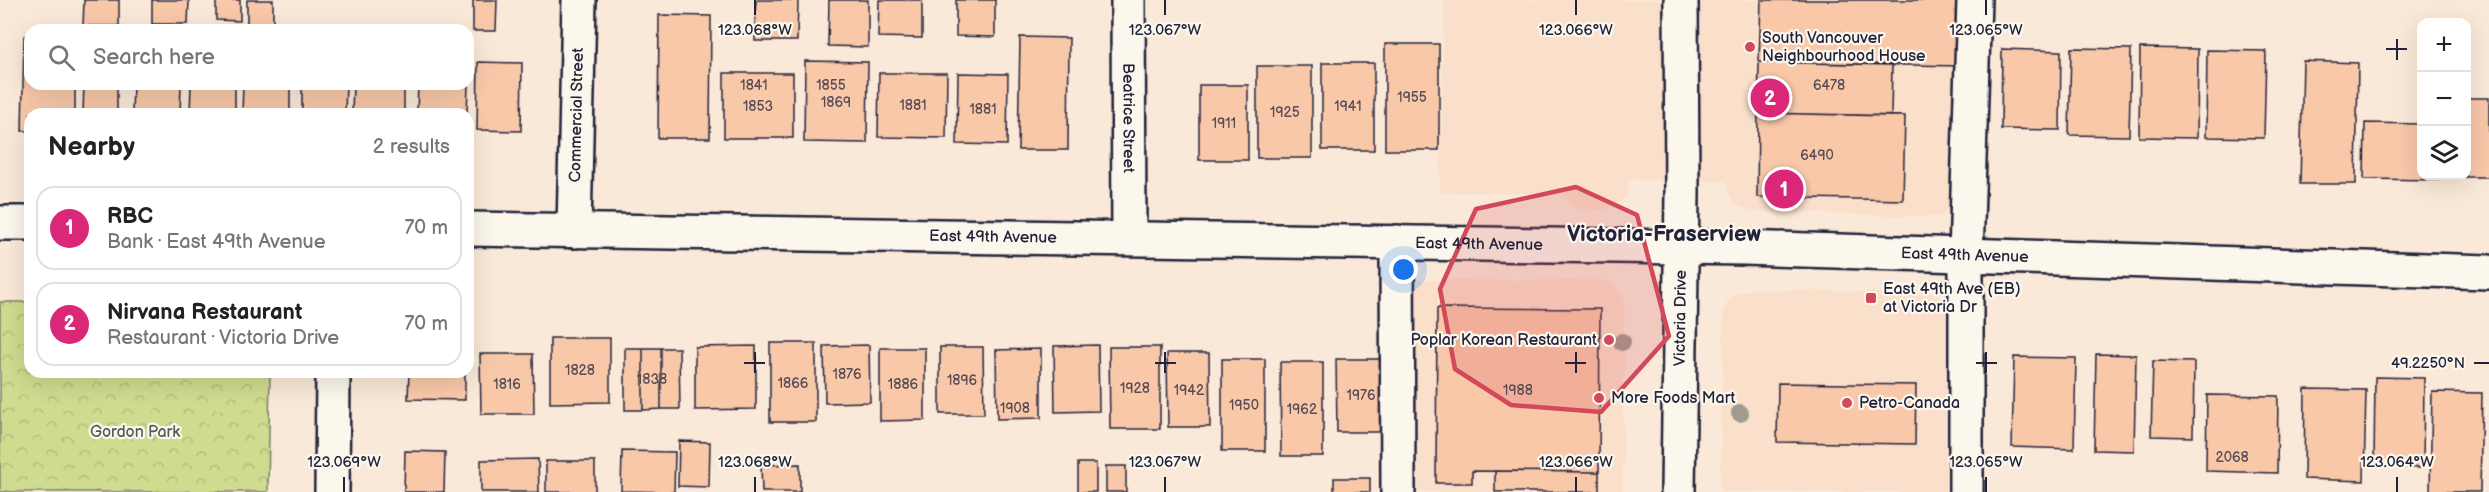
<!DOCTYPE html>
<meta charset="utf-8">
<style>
body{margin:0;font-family:"Balsamiq Sans",sans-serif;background:#f2f2f2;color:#222}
.controls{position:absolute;right:18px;top:18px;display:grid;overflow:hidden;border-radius:12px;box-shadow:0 6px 24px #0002}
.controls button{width:54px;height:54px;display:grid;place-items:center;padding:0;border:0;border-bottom:2px solid #e0e0e0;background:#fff;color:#222;font:30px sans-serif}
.you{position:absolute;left:1404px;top:270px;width:21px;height:21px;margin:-15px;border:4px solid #fff;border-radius:50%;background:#1a73e8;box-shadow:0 0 0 9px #1a73e833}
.badge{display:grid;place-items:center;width:39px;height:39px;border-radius:50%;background:#db2777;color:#fff;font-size:20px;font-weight:700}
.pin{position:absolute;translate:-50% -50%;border:3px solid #fff;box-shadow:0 2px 6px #0006}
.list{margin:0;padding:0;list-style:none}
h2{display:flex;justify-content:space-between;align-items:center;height:78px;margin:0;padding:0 24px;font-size:26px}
h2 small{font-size:20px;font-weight:400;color:#767676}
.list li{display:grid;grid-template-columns:39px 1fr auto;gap:18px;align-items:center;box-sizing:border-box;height:84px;margin:0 12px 12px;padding:0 12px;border:2px solid #e0e0e0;border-radius:18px}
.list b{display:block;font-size:22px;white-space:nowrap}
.list p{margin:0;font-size:20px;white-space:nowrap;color:#767676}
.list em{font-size:20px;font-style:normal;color:#767676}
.icon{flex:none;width:33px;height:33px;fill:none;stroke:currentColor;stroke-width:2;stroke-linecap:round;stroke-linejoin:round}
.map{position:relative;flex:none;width:2489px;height:492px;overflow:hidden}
.search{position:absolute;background:#fff;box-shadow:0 6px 24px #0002;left:24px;top:24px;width:450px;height:66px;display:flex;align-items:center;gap:15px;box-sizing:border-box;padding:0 21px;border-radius:18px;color:#767676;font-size:22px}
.panel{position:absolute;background:#fff;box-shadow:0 6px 24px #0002;left:24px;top:108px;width:450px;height:270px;border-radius:18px}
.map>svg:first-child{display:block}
.built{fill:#fadfca}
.park{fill:url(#park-crowns);stroke:#787e65;stroke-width:1.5}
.building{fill:#f9c8a9;stroke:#22223b;stroke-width:1.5}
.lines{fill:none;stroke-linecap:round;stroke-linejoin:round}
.minor-casing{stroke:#22223b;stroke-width:38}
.minor{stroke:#fbf7ec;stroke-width:33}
.tree{fill:#a09a8f}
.marked{fill:#d1495b;fill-opacity:0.2;stroke:#d1495b;stroke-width:4.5;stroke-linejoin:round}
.ticks{fill:none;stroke:#22223b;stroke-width:2}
.poi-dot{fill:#d1495b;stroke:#fbf7ec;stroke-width:2}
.labels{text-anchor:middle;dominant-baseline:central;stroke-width:4.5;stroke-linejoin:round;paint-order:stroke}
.number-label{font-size:14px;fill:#584c56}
.poi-label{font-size:16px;fill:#22223b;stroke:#fbf7ec;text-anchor:start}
.street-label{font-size:16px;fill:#22223b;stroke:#fbf7ec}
.park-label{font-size:16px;fill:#565a54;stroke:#fbf7ec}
.district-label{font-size:22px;font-weight:bold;fill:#22223b;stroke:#fbf7ec}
.ticks-label{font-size:15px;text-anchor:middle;fill:#22223b;stroke:#fbf7ec;stroke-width:4.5;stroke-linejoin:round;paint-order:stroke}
</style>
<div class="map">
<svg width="2489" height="492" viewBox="0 0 2489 492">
<defs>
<pattern id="park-crowns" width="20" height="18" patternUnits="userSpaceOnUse" patternTransform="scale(1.5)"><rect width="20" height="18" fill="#cfdb8f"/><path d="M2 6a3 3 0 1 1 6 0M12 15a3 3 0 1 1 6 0" fill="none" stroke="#b1bc7c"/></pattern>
</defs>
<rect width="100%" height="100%" fill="#fae9d8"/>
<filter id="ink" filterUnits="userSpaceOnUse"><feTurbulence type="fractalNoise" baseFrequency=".0167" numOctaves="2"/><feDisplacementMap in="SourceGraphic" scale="12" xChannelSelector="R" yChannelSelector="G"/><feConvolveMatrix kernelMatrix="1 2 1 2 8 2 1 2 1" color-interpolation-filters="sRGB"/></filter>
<g filter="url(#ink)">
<path class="built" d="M 1444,0 L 1959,0 L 1954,200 L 1942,217 L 1752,211 L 1735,204 L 1729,194 L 1726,181 L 1629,179 L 1627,192 L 1618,204 L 1603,210 L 1576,209 L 1572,207 L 1568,197 L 1564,194 L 1440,192 Z
M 1417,280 L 1602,280 L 1612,283 L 1618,289 L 1624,299 L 1623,492 L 1408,492 L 1409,306 Z
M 1753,289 L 1936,294 L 1956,316 L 1953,492 L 1720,492 L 1724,310 L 1728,301 L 1735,294 Z"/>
<path class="park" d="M 0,302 L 30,302 L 30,372 L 270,372 L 268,492 L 0,492 Z"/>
<path class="building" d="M 84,0 L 119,0 L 119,26 L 83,26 Z
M 152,0 L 189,0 L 188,24 L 152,24 Z
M 216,0 L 240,0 L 240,21 L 216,20 Z
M 247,0 L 273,0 L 273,24 L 247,24 Z
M 473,0 L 497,0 L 496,31 L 473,31 Z
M 756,0 L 798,0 L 797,41 L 755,41 Z
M 829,0 L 868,0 L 868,47 L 828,46 Z
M 879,0 L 922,0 L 922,38 L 878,37 Z
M 956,0 L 995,0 L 995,37 L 956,36 Z
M 1761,0 L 1962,0 L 1961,66 L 1759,62 Z
M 659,15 L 711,16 L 710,138 L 658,138 Z
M 24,36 L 30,36 L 30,84 L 75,84 L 75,114 L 30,114 L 30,131 L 22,131 Z
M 1020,37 L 1069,38 L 1068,150 L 1018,150 Z
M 1385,44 L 1439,44 L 1439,150 L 1385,150 Z
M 2071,48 L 2131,49 L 2129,136 L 2069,135 Z
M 2140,48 L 2198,49 L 2197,138 L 2139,137 Z
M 2002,49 L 2061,51 L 2060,130 L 2001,129 Z
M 2207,50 L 2266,51 L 2264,138 L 2206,137 Z
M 805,61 L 868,62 L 867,143 L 804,142 Z
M 2303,61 L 2358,63 L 2356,184 L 2300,184 Z
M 478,62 L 522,63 L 521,131 L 477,130 Z
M 1759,62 L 1892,65 L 1891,116 L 1758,113 Z
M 1322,63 L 1374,63 L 1374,150 L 1322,150 Z
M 1257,66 L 1312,66 L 1312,158 L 1257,158 Z
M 724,73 L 793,73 L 793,138 L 724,138 Z
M 879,73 L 947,73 L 946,138 L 878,137 Z
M 958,73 L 1008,74 L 1007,145 L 957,144 Z
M 84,84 L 117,84 L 117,114 L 83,114 Z
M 133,84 L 181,84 L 180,114 L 132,114 Z
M 191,84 L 235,84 L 235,114 L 190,114 Z
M 243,84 L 290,84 L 290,114 L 242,114 Z
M 302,84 L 346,84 L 345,114 L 302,114 Z
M 353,84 L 404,84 L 404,114 L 352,114 Z
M 418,84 L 468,84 L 467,114 L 417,114 Z
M 1199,85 L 1248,85 L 1248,160 L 1199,160 Z
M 2466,98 L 2489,98 L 2489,177 L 2452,177 L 2466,176 Z
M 1758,113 L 1905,116 L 1903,200 L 1757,197 Z
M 2365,123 L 2422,124 L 2422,176 L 2438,176 L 2438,180 L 2364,179 Z
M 1437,308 L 1600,309 L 1599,472 L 1472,471 L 1472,483 L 1436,483 Z
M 550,338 L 610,338 L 610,402 L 550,403 Z
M 770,343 L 816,343 L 816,422 L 770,422 Z
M 869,345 L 870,402 L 825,403 L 824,346 Z
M 1098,345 L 1099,411 L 1055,412 L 1054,346 Z
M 756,346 L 756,409 L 695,410 L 695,347 Z
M 940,347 L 983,347 L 984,414 L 940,414 Z
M 1109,347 L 1160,347 L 1160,429 L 1110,429 Z
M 625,348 L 643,348 L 643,410 L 625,410 Z
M 643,348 L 661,348 L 661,409 L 643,410 Z
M 661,348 L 679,348 L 680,409 L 661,409 Z
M 880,348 L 925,348 L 925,420 L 880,421 Z
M 1041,349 L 1041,418 L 997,419 L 996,350 Z
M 1167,353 L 1209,353 L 1210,427 L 1168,427 Z
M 480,354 L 533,354 L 534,414 L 481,414 Z
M 2096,354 L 2136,355 L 2134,451 L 2094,450 Z
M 2014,357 L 2076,358 L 2074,449 L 2012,447 Z
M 1222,359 L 1265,359 L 1265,451 L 1222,451 Z
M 1336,359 L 1385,359 L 1385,432 L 1337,432 Z
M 2153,361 L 2194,362 L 2193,437 L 2151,436 Z
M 1280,362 L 1323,362 L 1323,456 L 1281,456 Z
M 409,372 L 465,372 L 465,400 L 408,399 Z
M 2375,377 L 2424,378 L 2423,468 L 2374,466 Z
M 1778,383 L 1916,385 L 1915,444 L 1777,442 Z
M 2305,389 L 2366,390 L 2364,481 L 2304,479 Z
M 2432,392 L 2482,393 L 2480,492 L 2430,492 Z
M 2207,395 L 2278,396 L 2277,473 L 2206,471 Z
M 679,441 L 710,442 L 709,487 L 678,486 Z
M 405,451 L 445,452 L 444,492 L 404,492 Z
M 622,451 L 675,452 L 674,492 L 621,491 Z
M 538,459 L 539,492 L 481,492 L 481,460 Z
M 546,461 L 595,461 L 595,492 L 546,492 Z
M 1078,463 L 1096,463 L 1096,492 L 1078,492 Z
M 800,464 L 800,492 L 762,492 L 761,465 Z
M 1106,466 L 1126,466 L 1126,492 L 1106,492 Z
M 1495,471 L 1599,472 L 1599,492 L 1495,492 Z
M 1334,478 L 1370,478 L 1370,492 L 1334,492 Z"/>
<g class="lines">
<g class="minor-casing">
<g id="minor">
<path id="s1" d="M 1128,0 L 1129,238"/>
<path d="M 0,223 L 30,223"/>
<path id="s2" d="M 468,229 L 1744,248 L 2489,272"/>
<path id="s3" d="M 574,231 L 579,0"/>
<path d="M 1397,242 L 1398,492"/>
<path d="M 332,492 L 333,372"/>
<path id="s4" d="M 1678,492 L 1682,193 L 1681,0"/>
<path d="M 1966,492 L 1966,255 L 1974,0"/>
</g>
</g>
<use href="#minor" class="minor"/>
</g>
<g class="tree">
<circle cx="1622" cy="342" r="9"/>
<circle cx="1740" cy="413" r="9"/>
</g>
</g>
<path class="marked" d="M 1576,187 L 1637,215 L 1669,336 L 1601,412 L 1511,405 L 1455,369 L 1440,289 L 1476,209 Z"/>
<path class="ticks" d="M 755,0 L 755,15M 1165,0 L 1165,15M 1576,0 L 1576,15M 1986,0 L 1986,15M 2397,39 L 2397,60M 2386,49 L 2407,49M 755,352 L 755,373M 1165,352 L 1165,373M 1576,352 L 1576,373M 1986,352 L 1986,373M 744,363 L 765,363M 1155,363 L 1176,363M 1565,363 L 1586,363M 1976,363 L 1997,363M 2474,363 L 2489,363M 344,477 L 344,492M 755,477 L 755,492M 1165,477 L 1165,492M 1576,477 L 1576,492M 1986,477 L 1986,492M 2397,477 L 2397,492"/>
<g class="poi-dot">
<circle cx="1750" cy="47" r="6"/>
<rect x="1865" y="292" width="12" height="12" rx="3"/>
<circle cx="1609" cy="340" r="6"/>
<circle cx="1599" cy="398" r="6"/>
<circle cx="1847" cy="403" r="6"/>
</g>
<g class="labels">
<g class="number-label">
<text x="754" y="85">1841</text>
<text x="831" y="85">1855</text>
<text x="1829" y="85">6478</text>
<text x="1412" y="97">1955</text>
<text x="836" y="102">1869</text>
<text x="913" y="105">1881</text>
<text x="758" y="106">1853</text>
<text x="1348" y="106">1941</text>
<text x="983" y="109">1881</text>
<text x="1285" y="112">1925</text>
<text x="1224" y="123">1911</text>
<text x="1817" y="155">6490</text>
<text x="580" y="370">1828</text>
<text x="847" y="374">1876</text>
<text x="652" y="379">1838</text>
<text x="962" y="380">1896</text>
<text x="793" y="383">1866</text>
<text x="507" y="384">1816</text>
<text x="903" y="384">1886</text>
<text x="1135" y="388">1928</text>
<text x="1189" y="390">1942</text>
<text x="1518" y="390">1988</text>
<text x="1361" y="395">1976</text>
<text x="1244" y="405">1950</text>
<text x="1015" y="408">1908</text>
<text x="1302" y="409">1962</text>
<text x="2232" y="457">2068</text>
</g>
<g class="poi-label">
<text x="1762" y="38">South Vancouver<tspan x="1762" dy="18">Neighbourhood House</tspan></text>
<text x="1883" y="289">East 49th Ave (EB)<tspan x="1883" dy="18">at Victoria Dr</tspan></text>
<text x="1597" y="340" text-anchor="end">Poplar Korean Restaurant</text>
<text x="1611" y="398">More Foods Mart</text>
<text x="1859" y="403">Petro-Canada</text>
</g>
<g class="street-label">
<text stroke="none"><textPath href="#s3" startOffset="116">Commercial Street</textPath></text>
<text stroke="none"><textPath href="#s1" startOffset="118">Beatrice Street</textPath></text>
<text stroke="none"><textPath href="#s2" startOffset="525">East 49th Avenue</textPath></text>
<text stroke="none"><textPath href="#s2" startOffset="1011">East 49th Avenue</textPath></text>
<text stroke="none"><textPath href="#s2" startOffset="1497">East 49th Avenue</textPath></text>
<text stroke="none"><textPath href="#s4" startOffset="174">Victoria Drive</textPath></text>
</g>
<g class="park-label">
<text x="135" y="432">Gordon Park</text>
</g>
<g class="district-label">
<text x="1664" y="234">Victoria-Fraserview</text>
</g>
</g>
<g class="ticks-label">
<text x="755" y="35">123.068°W</text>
<text x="1165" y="35">123.067°W</text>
<text x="1576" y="35">123.066°W</text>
<text x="1986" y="35">123.065°W</text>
<text x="2428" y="368">49.2250°N</text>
<text x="344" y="467">123.069°W</text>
<text x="755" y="467">123.068°W</text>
<text x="1165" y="467">123.067°W</text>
<text x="1576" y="467">123.066°W</text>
<text x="1986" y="467">123.065°W</text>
<text x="2397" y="467">123.064°W</text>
</g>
</svg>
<div class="controls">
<button>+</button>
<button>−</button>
<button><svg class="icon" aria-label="layers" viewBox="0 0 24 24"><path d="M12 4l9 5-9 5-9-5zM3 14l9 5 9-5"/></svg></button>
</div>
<div class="you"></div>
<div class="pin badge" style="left:1784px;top:189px">1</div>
<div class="pin badge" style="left:1770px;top:98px">2</div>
<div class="search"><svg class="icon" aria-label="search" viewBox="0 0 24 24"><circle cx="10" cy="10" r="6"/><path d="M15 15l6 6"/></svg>Search here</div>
<section class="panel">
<h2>Nearby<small>2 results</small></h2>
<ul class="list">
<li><span class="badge">1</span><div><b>RBC</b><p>Bank · East 49th Avenue</p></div><em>70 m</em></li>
<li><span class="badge">2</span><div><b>Nirvana Restaurant</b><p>Restaurant · Victoria Drive</p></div><em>70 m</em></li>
</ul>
</section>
</div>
